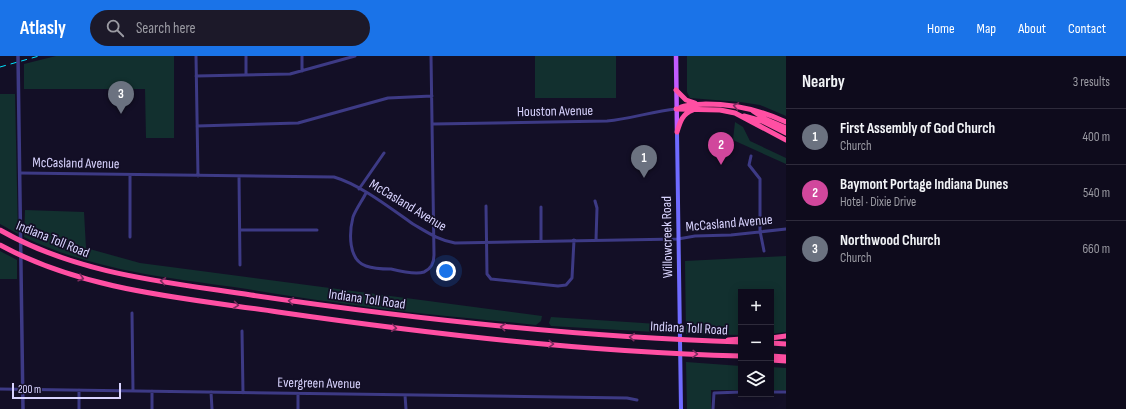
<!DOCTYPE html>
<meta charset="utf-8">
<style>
body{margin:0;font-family:"Sofia Sans Condensed",sans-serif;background:#1c1929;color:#f1f3f6}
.controls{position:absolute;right:12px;bottom:12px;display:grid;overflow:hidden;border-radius:0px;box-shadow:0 2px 10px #0003}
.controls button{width:36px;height:36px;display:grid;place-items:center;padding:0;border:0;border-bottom:1px solid #2e2b3b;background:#0e0b1c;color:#f1f3f6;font:20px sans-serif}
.scale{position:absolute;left:12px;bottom:10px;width:109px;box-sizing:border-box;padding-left:4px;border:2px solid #d9d4ff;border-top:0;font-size:11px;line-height:14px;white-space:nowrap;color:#d9d4ff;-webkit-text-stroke:3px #130f26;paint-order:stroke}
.you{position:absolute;left:446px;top:215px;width:14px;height:14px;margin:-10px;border:3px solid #fff;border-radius:50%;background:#1a73e8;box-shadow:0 0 0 6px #1a73e833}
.badge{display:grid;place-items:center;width:26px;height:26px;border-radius:50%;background:#1a73e8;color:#fff;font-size:13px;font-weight:700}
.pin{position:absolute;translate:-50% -33px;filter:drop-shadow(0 1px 2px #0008)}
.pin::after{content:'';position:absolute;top:21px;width:14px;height:12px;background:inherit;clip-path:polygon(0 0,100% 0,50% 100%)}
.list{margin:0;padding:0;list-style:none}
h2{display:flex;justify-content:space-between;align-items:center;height:52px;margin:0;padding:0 16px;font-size:17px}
h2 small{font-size:13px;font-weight:400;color:#9b9ba3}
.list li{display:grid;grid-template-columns:26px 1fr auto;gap:12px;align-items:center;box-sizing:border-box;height:56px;padding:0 16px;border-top:1px solid #2e2b3b}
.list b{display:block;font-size:15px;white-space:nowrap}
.list p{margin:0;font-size:13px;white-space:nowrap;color:#9b9ba3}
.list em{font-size:13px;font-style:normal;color:#9b9ba3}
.icon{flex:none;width:22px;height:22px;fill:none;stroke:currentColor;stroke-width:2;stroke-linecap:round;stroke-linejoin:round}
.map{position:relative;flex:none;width:786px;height:353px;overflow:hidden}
header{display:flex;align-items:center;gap:24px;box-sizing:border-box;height:56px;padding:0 20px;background:#1a73e8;color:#fff}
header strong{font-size:19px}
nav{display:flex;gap:22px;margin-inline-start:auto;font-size:14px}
.search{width:280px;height:36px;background:#1c1929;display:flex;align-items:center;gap:10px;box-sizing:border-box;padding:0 14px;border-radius:22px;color:#9b9ba3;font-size:15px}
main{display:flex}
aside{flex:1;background:#0e0b1c}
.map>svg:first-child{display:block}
.green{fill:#12302f}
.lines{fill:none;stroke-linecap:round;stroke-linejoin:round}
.minor{stroke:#3d3a85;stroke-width:3}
.tertiary{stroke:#3d3a85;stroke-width:3.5}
.secondary{stroke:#6f6bff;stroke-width:4}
.primary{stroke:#c25bff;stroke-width:4.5}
.motorway{stroke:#ff4fa3;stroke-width:5}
.rail{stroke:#00e5ff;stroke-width:1;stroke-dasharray:6 5;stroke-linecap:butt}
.oneway{stroke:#7d2c5e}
.labels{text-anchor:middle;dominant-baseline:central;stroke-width:3.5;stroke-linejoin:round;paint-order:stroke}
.street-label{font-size:14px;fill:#d9d4ff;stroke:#130f26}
</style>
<header>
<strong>Atlasly</strong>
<div class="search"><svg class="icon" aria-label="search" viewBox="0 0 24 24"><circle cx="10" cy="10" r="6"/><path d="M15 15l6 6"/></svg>Search here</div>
<nav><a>Home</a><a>Map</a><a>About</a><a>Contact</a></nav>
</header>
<main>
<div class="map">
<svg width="786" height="353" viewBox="0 0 786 353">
<rect width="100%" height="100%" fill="#130f26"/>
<path class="green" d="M 56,0 L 174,0 L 174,82 L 146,82 L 145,33 L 24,33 L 24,8 Z
M 535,0 L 616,0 L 616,42 L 535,42 Z
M 687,0 L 786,0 L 786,60 L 760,49 L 740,46 L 690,42 L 687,36 Z
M 0,38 L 15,38 L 18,178 L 0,168 Z
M 735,66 L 743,71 L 750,85 L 786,102 L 786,108 L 733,84 Z
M 25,154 L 84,156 L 86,192 L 140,207 L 542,260 L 541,265 L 536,269 C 470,262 405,257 340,247 C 309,243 278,238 247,233 C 171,222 94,215 24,181 Z
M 0,195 L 17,204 L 17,223 L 0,223 Z
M 786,200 L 786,276 L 771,278 L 771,236 L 741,236 L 741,279 L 686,278 L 685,205 Z
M 551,261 L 673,269 L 672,277 L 551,270 L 549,267 Z
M 686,306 L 741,310 L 741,334 L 711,334 L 711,353 L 687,353 Z
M 771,311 L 786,312 L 786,334 L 771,334 Z"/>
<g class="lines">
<path class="minor" d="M 196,0 L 198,120
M 246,0 L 246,19
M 302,0 L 302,15
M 196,20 L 290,18 L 355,0
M 433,68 L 607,65 C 631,63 653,55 676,53
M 197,70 L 298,67 L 388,42 L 432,40
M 751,100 L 749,109 L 760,123 L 760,175 L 764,195
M 20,117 L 334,121 C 361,129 390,152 413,168 C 427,176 438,184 455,187 L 678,183 L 695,180 L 731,179 L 786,173
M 130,119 L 130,181
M 239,120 L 240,209
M 359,133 L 384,97
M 366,137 C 362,145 356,153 353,161 C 349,177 348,204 366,210 C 374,213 383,213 391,213 C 399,215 416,219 424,216 C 431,213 434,206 434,199 L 431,0
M 595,145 L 597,152 L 596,184
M 486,150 L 487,218 L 491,223 L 558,230 L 566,229 L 572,222 L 574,184
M 240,174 L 317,174
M 541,185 L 541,151
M 132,257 L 133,335
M 242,275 L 243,337
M 0,333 L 627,342 L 637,344
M 79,334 L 79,353
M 152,335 L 152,353
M 211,336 L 212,353
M 771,336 L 786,336
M 298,338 L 298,353
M 405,339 L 406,353
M 713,353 L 714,337 L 741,336"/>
<path class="tertiary" d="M 18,0 L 23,353"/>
<path class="secondary" d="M 677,76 L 681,353"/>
<path class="primary" d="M 676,0 L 677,75"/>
<path class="motorway" d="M 676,34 L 686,44 L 695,47
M 681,51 C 689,48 698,49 706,48 C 734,48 760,54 786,66
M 676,53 L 720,54 L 735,57 L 786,84
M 753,55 L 765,63 L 786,72
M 744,60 L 762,65 L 786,77
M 677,76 C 680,66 682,58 693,54
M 0,174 C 77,218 165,226 251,239 C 414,263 577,281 741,286
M 0,189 C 85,235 184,242 278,256 C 431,278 586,296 741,300
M 771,282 L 786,280
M 728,284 L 741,283
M 771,287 L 786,288
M 771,300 L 786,301
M 771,304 L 786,305"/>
<path class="rail" d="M 0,11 L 39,0"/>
</g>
<defs><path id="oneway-chevron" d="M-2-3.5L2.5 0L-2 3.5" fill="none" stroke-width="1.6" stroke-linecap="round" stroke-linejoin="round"/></defs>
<g class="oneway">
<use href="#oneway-chevron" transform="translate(736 50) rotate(-170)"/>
<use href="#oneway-chevron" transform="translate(81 222) rotate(16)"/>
<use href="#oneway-chevron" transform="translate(163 225) rotate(-171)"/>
<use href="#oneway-chevron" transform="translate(291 245) rotate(-172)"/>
<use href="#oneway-chevron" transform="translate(236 249) rotate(8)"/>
<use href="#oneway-chevron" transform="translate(503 271) rotate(-174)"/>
<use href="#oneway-chevron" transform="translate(394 272) rotate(7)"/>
<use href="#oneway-chevron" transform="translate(632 281) rotate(-176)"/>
<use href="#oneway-chevron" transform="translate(551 288) rotate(4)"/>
<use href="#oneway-chevron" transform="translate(695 298) rotate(2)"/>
</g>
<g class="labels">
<g class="street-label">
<text transform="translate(555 55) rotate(-1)">Houston Avenue</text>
<text transform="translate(76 107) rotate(1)">McCasland Avenue</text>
<text transform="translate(408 149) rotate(31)">McCasland Avenue</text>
<text transform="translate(729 167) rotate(-5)">McCasland Avenue</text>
<text transform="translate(667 181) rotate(-91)">Willowcreek Road</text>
<text transform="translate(53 183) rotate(22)">Indiana Toll Road</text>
<text transform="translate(367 243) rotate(8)">Indiana Toll Road</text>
<text transform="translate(689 272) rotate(3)">Indiana Toll Road</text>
<text transform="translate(319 327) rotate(1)">Evergreen Avenue</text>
</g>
</g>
</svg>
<div class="controls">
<button>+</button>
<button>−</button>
<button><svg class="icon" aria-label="layers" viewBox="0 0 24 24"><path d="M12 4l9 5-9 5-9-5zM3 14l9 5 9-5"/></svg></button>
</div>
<div class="scale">200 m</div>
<div class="you"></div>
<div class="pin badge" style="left:644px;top:122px;background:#6b7280">1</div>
<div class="pin badge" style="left:721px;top:109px;background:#d1479c">2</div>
<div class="pin badge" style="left:121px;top:58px;background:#6b7280">3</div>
</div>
<aside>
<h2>Nearby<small>3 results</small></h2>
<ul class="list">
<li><span class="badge" style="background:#6b7280">1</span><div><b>First Assembly of God Church</b><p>Church</p></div><em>400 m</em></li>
<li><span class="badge" style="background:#d1479c">2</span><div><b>Baymont Portage Indiana Dunes</b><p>Hotel · Dixie Drive</p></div><em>540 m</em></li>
<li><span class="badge" style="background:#6b7280">3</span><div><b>Northwood Church</b><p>Church</p></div><em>660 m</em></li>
</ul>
</aside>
</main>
